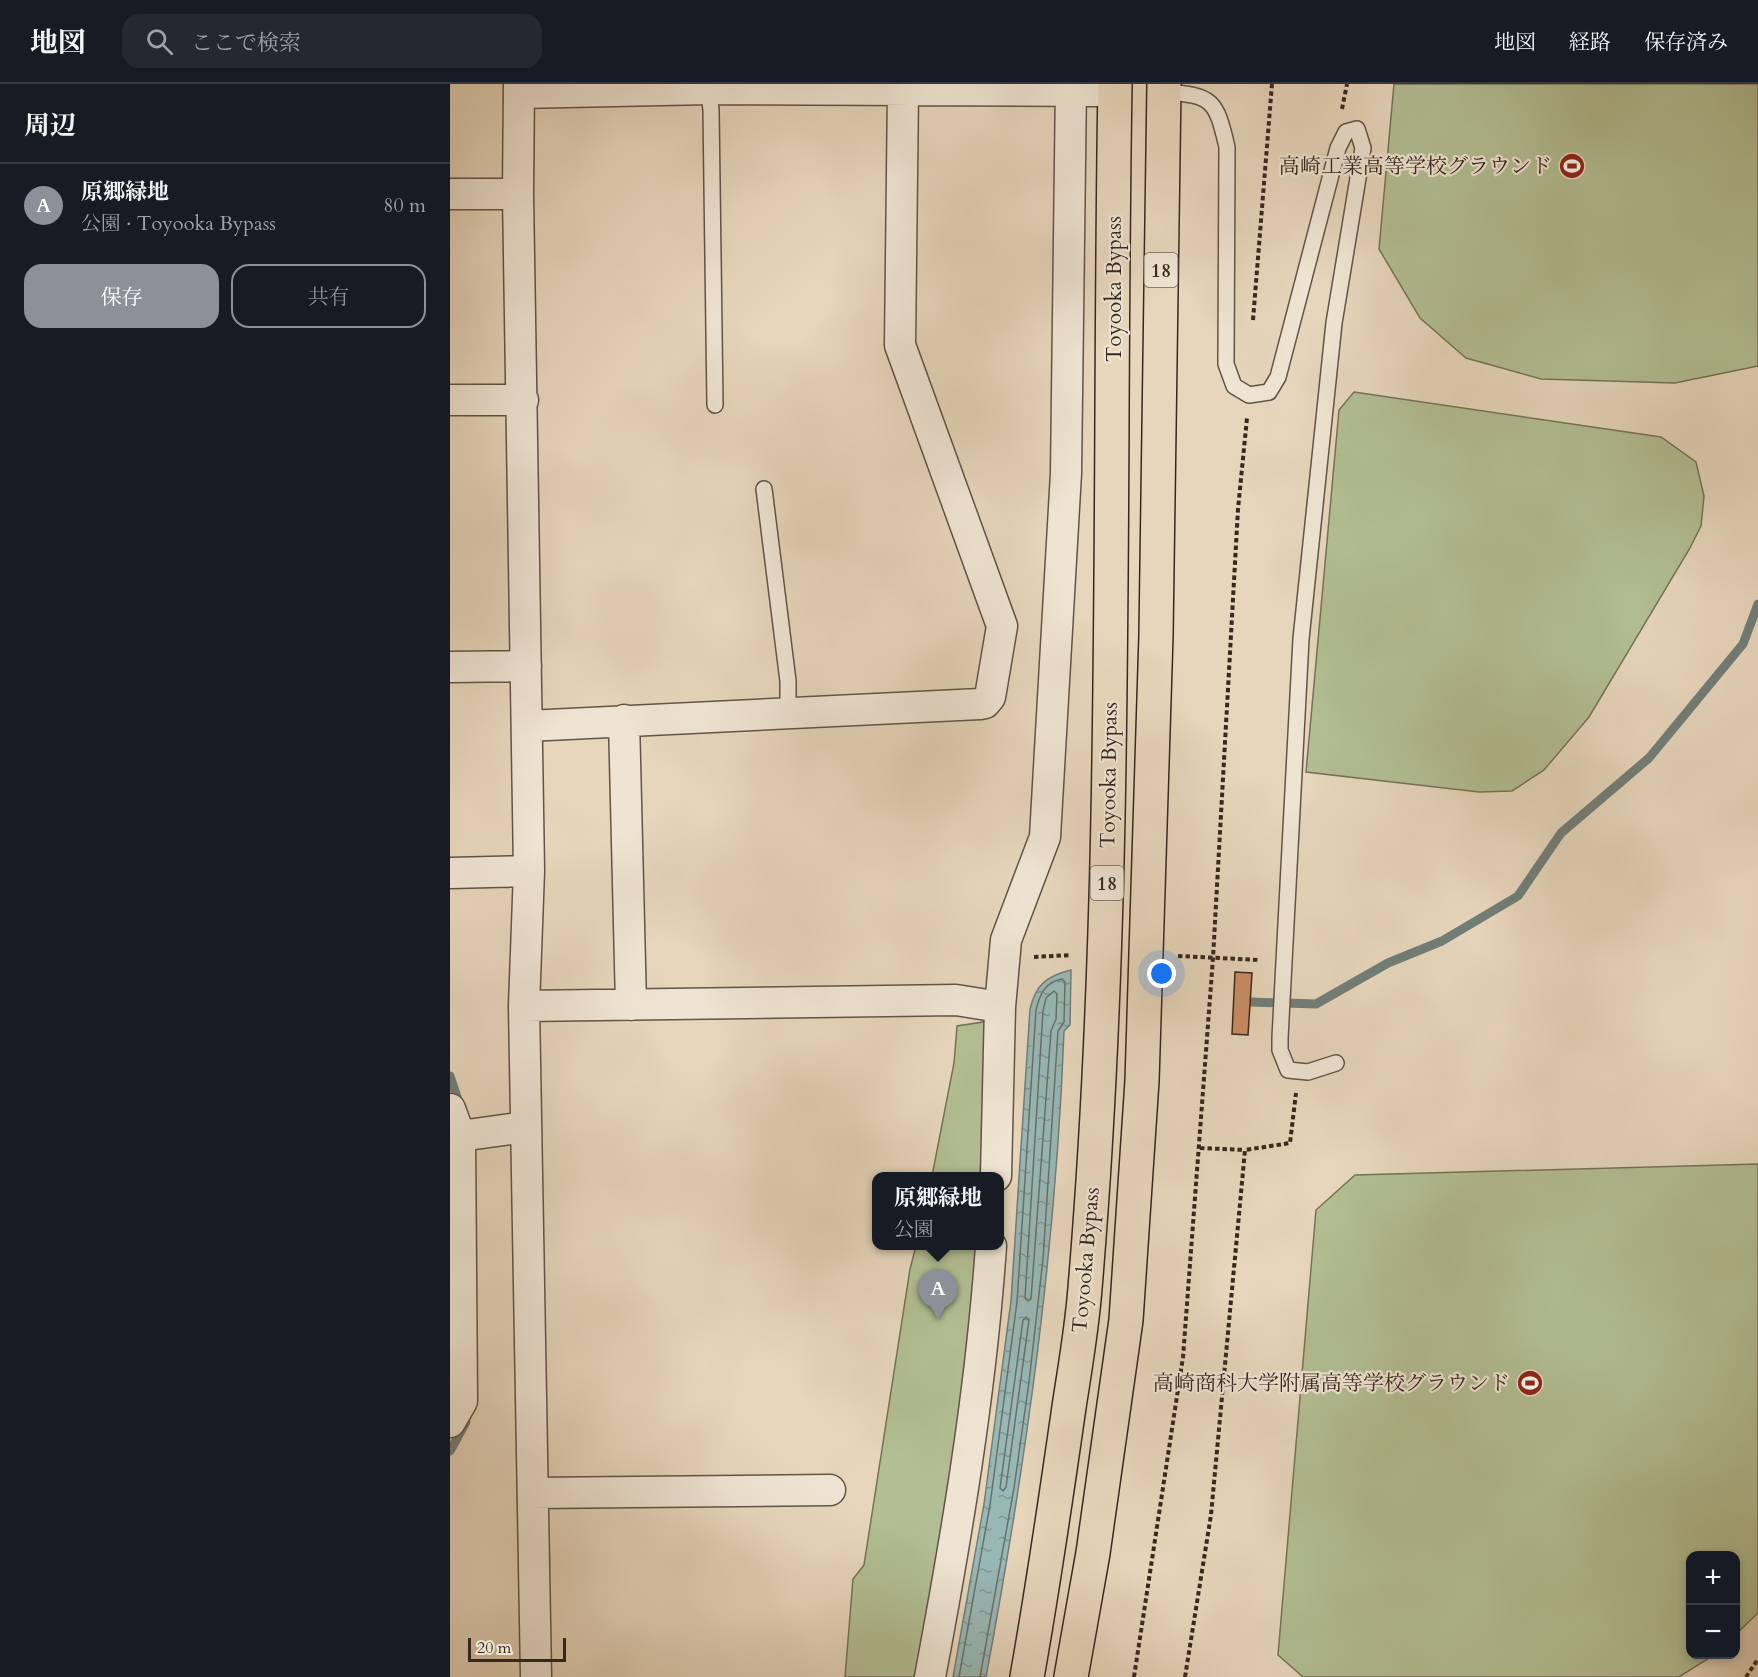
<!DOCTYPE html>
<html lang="ja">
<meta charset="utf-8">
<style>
body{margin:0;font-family:Cardo,"Noto Serif JP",serif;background:#242831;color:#f1f3f6}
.controls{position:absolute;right:18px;bottom:18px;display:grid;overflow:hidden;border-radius:12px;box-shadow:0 3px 9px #0003}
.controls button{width:54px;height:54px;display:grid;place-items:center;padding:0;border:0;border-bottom:2px solid #363941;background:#171b24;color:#f1f3f6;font:30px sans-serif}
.scale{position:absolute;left:18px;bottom:15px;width:98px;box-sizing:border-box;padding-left:6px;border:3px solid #36281e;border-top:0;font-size:16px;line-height:21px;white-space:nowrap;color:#36281e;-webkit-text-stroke:4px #efe4d3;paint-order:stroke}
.you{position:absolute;left:712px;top:890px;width:21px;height:21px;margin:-15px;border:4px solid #fff;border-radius:50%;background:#1a73e8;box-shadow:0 0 0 9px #1a73e833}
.badge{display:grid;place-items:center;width:39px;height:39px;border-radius:50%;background:#8c9099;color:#fff;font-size:20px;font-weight:700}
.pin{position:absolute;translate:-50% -50px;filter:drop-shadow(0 2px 3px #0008)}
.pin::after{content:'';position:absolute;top:32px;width:21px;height:18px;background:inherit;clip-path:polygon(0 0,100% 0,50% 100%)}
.popup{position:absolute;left:422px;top:1088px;width:132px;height:78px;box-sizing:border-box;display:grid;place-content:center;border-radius:12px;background:#171b24;filter:drop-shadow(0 2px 4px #0005);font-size:20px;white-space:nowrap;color:#9ea1a6}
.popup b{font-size:22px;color:#f1f3f6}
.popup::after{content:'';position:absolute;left:50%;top:100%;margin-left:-12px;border:12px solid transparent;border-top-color:#171b24}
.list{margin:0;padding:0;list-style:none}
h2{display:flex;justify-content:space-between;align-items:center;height:78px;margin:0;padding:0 24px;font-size:26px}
h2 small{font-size:20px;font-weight:400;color:#9ea1a6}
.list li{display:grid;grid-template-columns:39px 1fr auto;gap:18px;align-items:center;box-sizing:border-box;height:84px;padding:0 24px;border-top:2px solid #363941}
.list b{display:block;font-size:22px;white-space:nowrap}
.list p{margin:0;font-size:20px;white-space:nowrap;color:#9ea1a6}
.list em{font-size:20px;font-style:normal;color:#9ea1a6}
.actions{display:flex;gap:12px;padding:18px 24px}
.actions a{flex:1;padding:14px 0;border:2px solid #8c9099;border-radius:18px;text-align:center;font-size:21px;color:#8c9099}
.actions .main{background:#8c9099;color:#fff}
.icon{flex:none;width:33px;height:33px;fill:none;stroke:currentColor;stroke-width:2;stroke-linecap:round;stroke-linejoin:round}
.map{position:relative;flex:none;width:1308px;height:1593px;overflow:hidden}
header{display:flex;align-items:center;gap:36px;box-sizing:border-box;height:84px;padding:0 30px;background:#171b24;border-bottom:2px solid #363941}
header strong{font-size:28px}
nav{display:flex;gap:33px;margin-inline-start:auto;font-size:21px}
.search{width:420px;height:54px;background:#242831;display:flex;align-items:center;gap:15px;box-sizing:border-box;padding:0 21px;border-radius:18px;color:#9ea1a6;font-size:22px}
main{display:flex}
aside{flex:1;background:#171b24}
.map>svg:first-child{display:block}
.park{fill:#b2be93;stroke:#747358;stroke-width:1.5}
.water{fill:url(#water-ripples);stroke:#717e79;stroke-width:1.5}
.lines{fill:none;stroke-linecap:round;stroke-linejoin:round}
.shore{stroke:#67706a;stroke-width:1.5}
.stream{stroke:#717e79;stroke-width:9}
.building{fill:#cc8d64;stroke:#36281e;stroke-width:1.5}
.service-casing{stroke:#625446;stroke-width:18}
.minor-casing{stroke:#625446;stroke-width:33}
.trunk-casing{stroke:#36281e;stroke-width:36}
.path{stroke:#36281e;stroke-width:4;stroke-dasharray:4.5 3;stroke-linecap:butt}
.service{stroke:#efe4d3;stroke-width:15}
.minor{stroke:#efe4d3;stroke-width:30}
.trunk{stroke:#e7d6bc;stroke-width:33}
.labels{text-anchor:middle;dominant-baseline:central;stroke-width:4.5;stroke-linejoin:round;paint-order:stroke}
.shield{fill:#efe4d3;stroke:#6e6054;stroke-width:1.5}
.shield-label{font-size:20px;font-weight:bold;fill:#36281e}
.poi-label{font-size:21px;fill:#36281e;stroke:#efe4d3;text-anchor:end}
.street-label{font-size:21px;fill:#36281e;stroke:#efe4d3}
</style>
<header>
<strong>地図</strong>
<div class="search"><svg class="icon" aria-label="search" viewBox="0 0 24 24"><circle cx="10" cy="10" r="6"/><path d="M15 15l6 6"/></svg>ここで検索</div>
<nav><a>地図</a><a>経路</a><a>保存済み</a></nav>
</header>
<main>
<aside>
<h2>周辺<small></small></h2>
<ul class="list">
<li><span class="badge">A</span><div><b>原郷緑地</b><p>公園 · Toyooka Bypass</p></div><em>80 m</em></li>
</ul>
<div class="actions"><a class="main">保存</a><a>共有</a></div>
</aside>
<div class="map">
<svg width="1308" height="1593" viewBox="0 0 1308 1593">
<defs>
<pattern id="water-ripples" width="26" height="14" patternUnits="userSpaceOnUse" patternTransform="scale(1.5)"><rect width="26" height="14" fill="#98b8b6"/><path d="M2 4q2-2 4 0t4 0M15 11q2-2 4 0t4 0" fill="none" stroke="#7d9693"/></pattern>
</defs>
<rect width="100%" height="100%" fill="#e7d6bc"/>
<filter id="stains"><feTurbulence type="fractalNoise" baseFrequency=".00333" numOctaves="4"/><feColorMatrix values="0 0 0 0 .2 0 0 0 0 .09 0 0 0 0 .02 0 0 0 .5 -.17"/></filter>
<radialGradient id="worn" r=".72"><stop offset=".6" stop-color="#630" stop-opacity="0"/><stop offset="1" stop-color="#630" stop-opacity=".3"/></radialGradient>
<path class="park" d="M 944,0 L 1308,0 L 1308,282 L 1225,299 L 1091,295 L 1016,274 L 970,234 L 929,165 Z
M 904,308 L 1211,353 L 1246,378 L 1254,412 L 1251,442 L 1240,464 L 1139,633 L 1094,686 L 1062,707 L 1029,708 L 856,688 L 889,326 Z
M 540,937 L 530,1092 L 482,1092 L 504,979 L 507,942 Z
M 1308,1080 L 1308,1529 L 1286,1550 L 1286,1472 L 1240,1472 L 1240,1570 L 1264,1571 L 1229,1593 L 853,1593 L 828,1571 L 866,1126 L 905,1091 Z
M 466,1162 L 531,1162 L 518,1284 L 470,1593 L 395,1593 L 403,1495 L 414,1481 L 460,1185 Z"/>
<path class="water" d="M 621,886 L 620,941 L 614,947 C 606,1165 576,1379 536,1593 L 503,1593 L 534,1420 L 561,1217 L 580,925 C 586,900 597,892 621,886 Z"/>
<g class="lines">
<path class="shore" d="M 604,907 L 607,910 L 606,935 L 601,947 L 581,1215 L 578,1217 L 575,1214 L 593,927 L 596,914 Z
M 576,1233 L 579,1236 L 556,1403 L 553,1407 L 550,1404 L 573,1236 Z
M 509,1593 L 540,1421 L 567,1218 L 586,926 C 590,910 595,898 612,895 L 615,898 L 614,938 L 608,947 L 593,1175 L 579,1298 L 564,1404 L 530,1593"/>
<path class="stream" d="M 800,918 L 866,920 L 938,879 L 992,857 L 1068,812 L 1111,749 L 1199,674 L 1293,560 L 1308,520
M 0,992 L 10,1022
M 0,1367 L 16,1338"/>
</g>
<path class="building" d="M 785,888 L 802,889 L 798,951 L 782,950 Z"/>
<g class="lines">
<g class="service-casing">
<path id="service" d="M 258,0 L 261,26 L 265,321
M 714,8 C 763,11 766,16 777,63 L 776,280 L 784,302 L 799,311 L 819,308 L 828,293 L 888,64 L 896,48 L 907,45 L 913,64 L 884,239 L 851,555 L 830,954 L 830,966 L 838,986 L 858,988 L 886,979
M 314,405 L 338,597 L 338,627"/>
</g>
<g class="minor-casing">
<path id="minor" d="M 69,0 L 68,110 L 79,787 L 74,922 L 86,1593
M 69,9 L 259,5 L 665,7
M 0,110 L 68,110
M 0,316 L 73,316
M 0,583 L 76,582
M 174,636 L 181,921
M 77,642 L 530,620 L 535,619 L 540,613 L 552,542 L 450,261 L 453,6
M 0,789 L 79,787
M 74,922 L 506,916 L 550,923
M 0,1025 L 10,1052
M 546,1092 L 550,923 L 556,856 L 595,753 L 616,389 L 621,0
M 0,1338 L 12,1317 L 10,1052 L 76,1043
M 83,1409 L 380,1406
M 480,1593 C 507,1450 531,1307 541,1162"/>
</g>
<g class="trunk-casing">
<path id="trunk" d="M 577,1593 C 593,1503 606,1414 619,1323 C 625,1284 632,1244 635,1204 C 669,803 658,401 665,0
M 621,1593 L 643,1469 L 676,1236 L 692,997 L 706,551 L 714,0"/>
</g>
<path class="path" d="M 892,25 L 897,0
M 803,236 L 822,0
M 728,872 L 810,876
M 584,873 L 621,871
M 750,1064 L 795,1066
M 684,1593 L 733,1273 L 763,874 L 788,425 L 797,334
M 735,1593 L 761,1431 L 795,1066 L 840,1059 L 846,1009
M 1296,1593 L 1308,1575"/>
<use href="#service" class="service"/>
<use href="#minor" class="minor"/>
<use href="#trunk" class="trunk"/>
</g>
<defs>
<g id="stadium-disc" transform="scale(1.35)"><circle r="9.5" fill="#8f2418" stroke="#efe4d3"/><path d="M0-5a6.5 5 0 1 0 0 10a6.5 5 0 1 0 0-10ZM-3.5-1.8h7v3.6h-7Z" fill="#fff"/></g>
</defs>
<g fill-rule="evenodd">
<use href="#stadium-disc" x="1122" y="82"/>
<use href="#stadium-disc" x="1080" y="1299"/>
</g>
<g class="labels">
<g class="shield">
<rect x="694.5" y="169" width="33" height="34" rx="4.5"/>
<rect x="640.5" y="782" width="33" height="34" rx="4.5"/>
</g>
<g class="shield-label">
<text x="711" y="186">18</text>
<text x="657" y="799">18</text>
</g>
<g class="poi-label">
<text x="1102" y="82">高崎工業高等学校グラウンド</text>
<text x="1060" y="1299">高崎商科大学附属高等学校グラウンド</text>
</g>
<g class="street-label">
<text transform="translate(664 205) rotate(-90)">Toyooka Bypass</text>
<text transform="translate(659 691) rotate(-89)">Toyooka Bypass</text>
<text transform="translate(636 1176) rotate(-85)">Toyooka Bypass</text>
</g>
</g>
<rect width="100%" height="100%" filter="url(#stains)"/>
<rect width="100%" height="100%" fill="url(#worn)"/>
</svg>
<div class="controls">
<button>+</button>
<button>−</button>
</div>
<div class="scale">20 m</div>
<div class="you"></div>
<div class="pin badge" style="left:488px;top:1235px">A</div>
<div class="popup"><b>原郷緑地</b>公園</div>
</div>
</main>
